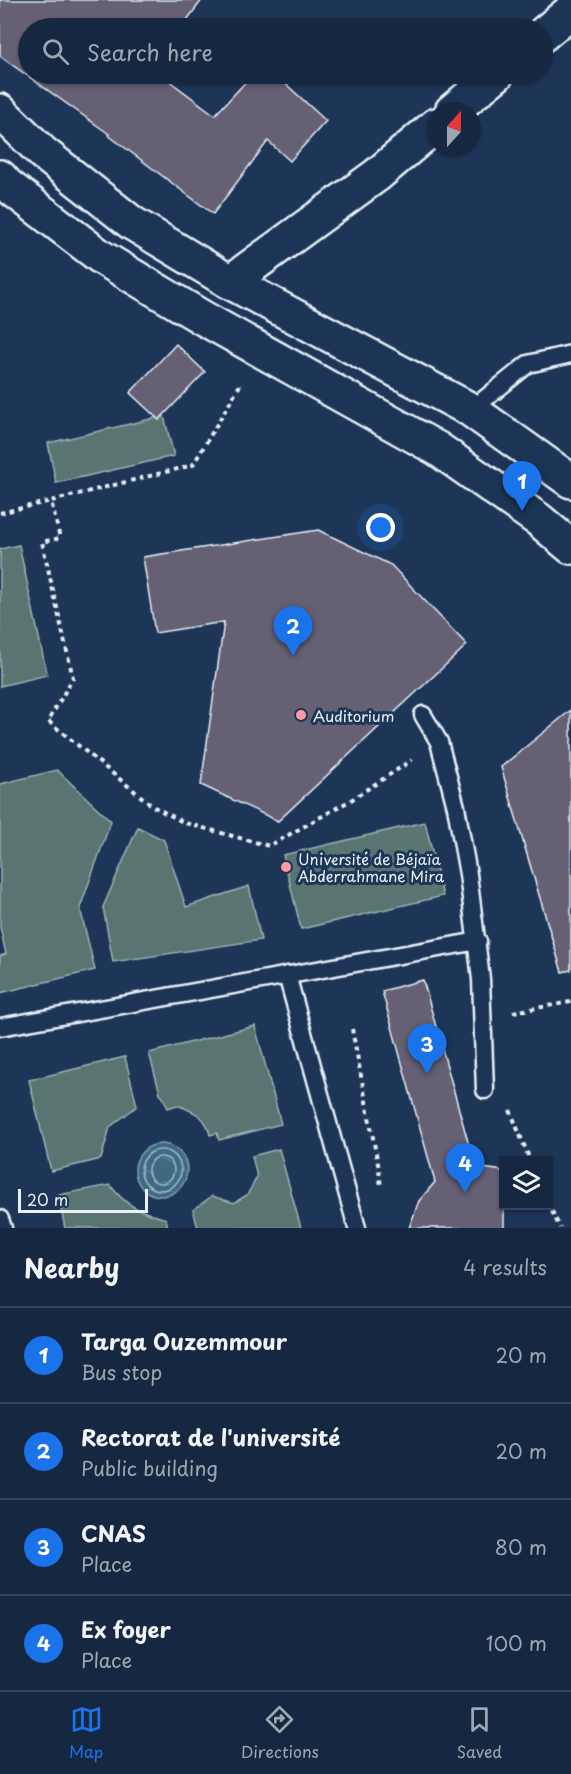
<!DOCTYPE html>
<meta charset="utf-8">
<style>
body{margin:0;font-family:"Playpen Sans",sans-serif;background:#1f3048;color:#f1f3f6}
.controls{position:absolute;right:18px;bottom:18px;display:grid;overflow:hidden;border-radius:0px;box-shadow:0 2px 4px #0004}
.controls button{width:54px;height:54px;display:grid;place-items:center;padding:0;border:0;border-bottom:2px solid #35445a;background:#162841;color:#f1f3f6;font:30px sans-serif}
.compass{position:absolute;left:427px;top:102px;width:54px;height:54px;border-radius:50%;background:#162841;box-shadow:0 2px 4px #0004;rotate:21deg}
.scale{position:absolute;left:18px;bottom:15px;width:130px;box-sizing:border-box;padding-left:6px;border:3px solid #e8f1f8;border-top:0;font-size:16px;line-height:21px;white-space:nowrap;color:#e8f1f8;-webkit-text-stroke:4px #1d3557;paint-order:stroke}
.you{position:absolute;left:381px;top:528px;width:21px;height:21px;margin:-15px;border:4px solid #fff;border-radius:50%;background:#1a73e8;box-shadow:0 0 0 9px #1a73e833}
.badge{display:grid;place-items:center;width:39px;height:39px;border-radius:50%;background:#1a73e8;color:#fff;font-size:20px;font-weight:700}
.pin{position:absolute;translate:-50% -50px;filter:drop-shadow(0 2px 3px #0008)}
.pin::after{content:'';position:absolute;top:32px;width:21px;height:18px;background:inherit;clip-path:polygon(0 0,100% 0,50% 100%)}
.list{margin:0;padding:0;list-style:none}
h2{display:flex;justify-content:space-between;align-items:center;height:78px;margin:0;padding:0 24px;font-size:26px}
h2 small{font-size:20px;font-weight:400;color:#9ea6b1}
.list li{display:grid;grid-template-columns:39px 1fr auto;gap:18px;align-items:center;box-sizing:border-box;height:96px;padding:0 24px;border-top:2px solid #35445a}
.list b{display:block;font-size:22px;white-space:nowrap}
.list p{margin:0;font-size:20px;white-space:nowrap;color:#9ea6b1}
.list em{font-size:20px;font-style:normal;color:#9ea6b1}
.icon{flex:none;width:33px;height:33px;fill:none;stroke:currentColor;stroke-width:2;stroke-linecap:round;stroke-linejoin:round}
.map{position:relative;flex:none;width:571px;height:1228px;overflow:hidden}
.search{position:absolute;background:#162841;box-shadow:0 2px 4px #0004;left:18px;right:18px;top:18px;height:66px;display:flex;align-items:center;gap:15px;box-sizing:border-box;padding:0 21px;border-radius:33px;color:#9ea6b1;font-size:22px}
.sheet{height:462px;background:#162841}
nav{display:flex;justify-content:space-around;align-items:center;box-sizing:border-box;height:84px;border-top:2px solid #35445a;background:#162841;font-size:16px;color:#9ea6b1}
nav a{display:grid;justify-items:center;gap:3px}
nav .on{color:#1a73e8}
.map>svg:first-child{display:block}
.green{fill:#587472;stroke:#a0b2b5;stroke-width:1.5}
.water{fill:url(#water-ripples);stroke:#829fb2;stroke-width:1.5}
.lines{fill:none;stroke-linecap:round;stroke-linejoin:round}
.shore{stroke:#a4bbc9;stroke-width:1.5}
.building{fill:#666175;stroke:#e8f1f8;stroke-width:1.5}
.service-casing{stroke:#e8f1f8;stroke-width:21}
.minor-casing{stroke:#e8f1f8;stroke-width:38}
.tertiary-casing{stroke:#e8f1f8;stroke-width:38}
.path{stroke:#e8f1f8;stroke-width:4;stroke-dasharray:4.5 4.5;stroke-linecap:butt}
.service{stroke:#1d3557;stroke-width:16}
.minor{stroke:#1d3557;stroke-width:33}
.tertiary{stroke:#1d3557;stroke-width:33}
.poi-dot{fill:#ff9aa2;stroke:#1d3557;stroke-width:2}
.labels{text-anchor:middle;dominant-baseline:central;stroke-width:6;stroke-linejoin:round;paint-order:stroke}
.poi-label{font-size:15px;fill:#e8f1f8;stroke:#1d3557;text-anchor:start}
</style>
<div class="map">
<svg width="571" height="1228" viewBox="0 0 571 1228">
<defs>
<pattern id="water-ripples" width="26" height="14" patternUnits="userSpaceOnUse" patternTransform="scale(1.5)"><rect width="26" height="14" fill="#3e6983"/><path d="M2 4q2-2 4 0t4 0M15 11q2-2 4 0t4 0" fill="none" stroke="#5a7f95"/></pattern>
</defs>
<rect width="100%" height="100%" fill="#1d3557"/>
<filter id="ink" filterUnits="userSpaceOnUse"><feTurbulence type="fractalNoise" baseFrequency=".0167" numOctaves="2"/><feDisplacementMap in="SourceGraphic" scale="12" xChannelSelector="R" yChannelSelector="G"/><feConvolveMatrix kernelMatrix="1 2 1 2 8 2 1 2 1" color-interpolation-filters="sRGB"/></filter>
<g filter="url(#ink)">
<path class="green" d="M 164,416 L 174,456 L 56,483 L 48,443 Z
M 19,545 L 47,675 L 0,686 L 0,549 Z
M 57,770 L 111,821 L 80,908 L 95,970 L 0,993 L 0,956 L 6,954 L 0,927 L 0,784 Z
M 425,822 L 443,896 L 301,929 L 283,855 Z
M 138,827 L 164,840 L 186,907 L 249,886 L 261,940 L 113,962 L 103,907 Z
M 255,1026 L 281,1124 L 219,1140 L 217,1133 L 210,1135 C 206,1115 194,1112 177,1105 L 168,1108 L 164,1099 L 160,1093 L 149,1053 Z
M 125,1057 L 137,1106 L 110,1127 L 101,1159 L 51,1171 L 29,1080 Z
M 279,1149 L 301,1228 L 198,1228 L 193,1210 L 212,1196 L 234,1203 L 247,1195 L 257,1177 L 252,1156 Z
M 110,1185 C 127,1207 139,1211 166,1219 L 168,1228 L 65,1228 L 58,1195 Z"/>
<path class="water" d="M135 1170a26 26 0 1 1 52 0a26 26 0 1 1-52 0Z"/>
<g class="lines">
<path class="shore" d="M141 1170a20 20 0 1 1 40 0a20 20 0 1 1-40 0Z
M148 1170a13 13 0 1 1 26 0a13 13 0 1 1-26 0Z"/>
</g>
<path class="building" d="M 0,0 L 202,0 L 181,28 L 28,28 L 28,74 L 160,74 L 215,115 L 253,74 L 275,74 L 326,121 L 290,161 L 268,141 L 213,214 L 108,135 L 109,134 L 0,56 Z
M 176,344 L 205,372 L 159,420 L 130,393 Z
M 318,530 L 391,565 L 467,645 L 278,821 L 201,785 L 224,622 L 155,633 L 143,557 Z
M 571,710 L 571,970 L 562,972 L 501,767 Z
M 423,980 L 475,1167 L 504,1171 L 504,1228 L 409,1228 L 419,1201 L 435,1182 L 382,991 Z"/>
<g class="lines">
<g class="service-casing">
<path id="service" d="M 471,410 L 528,364 L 571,354
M 423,715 L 439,742 L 456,807 L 468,874 L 481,979 L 485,1090
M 287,975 L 357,1228
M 0,1027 L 478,941
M 0,1219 L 3,1228"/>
</g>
<g class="minor-casing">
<path id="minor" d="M 542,35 L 571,11
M 452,111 L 497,74
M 230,282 L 377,175 L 436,125"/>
</g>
<g class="tertiary-casing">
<path id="tertiary" d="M 0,111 L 43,153 L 132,223 L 230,282 L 471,410 L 571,481
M 0,177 L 7,185 L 101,257 L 203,318 L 438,449 L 539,520 L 571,547"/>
</g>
<path class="path" d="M 240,385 L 193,465 L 51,501 L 60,538 L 42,542 L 73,678 L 48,721 L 154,807 L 185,823 L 269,846 L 351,800 L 412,760
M 0,513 L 51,501
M 513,1012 L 571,1002
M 352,1029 L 379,1169 L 381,1188
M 510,1110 L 530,1160
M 548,1203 L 560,1228"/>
<use href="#service" class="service"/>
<use href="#minor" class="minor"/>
<use href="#tertiary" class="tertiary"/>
</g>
</g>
<g class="poi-dot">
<circle cx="301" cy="715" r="6"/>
<circle cx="286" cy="867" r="6"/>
</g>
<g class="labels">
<g class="poi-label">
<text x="313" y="715">Auditorium</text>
<text x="298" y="858">Université de Béjaïa<tspan x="298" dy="17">Abderrahmane Mira</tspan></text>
</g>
</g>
</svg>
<div class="controls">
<button><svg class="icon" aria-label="layers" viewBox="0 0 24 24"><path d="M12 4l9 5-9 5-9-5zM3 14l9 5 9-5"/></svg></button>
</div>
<svg class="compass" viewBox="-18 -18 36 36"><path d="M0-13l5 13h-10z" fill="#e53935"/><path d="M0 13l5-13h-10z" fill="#9ea6b1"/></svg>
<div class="scale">20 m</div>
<div class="you"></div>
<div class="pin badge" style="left:522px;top:511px">1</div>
<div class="pin badge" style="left:293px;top:656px">2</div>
<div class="pin badge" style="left:427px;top:1074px">3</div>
<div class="pin badge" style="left:465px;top:1193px">4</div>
<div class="search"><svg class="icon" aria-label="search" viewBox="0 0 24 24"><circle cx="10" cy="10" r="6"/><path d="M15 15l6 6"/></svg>Search here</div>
</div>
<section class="sheet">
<h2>Nearby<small>4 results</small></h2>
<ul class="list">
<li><span class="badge">1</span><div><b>Targa Ouzemmour</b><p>Bus stop</p></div><em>20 m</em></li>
<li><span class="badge">2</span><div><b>Rectorat de l'université</b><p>Public building</p></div><em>20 m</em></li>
<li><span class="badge">3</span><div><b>CNAS</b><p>Place</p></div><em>80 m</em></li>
<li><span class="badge">4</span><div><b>Ex foyer</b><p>Place</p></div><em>100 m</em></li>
</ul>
</section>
<nav>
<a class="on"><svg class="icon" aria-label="map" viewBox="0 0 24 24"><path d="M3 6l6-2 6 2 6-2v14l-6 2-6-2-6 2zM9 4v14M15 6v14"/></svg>Map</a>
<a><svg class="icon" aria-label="directions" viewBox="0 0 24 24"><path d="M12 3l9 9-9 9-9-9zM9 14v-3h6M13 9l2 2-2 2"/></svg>Directions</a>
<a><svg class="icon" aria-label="saved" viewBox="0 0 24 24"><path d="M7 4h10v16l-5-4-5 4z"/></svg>Saved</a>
</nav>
